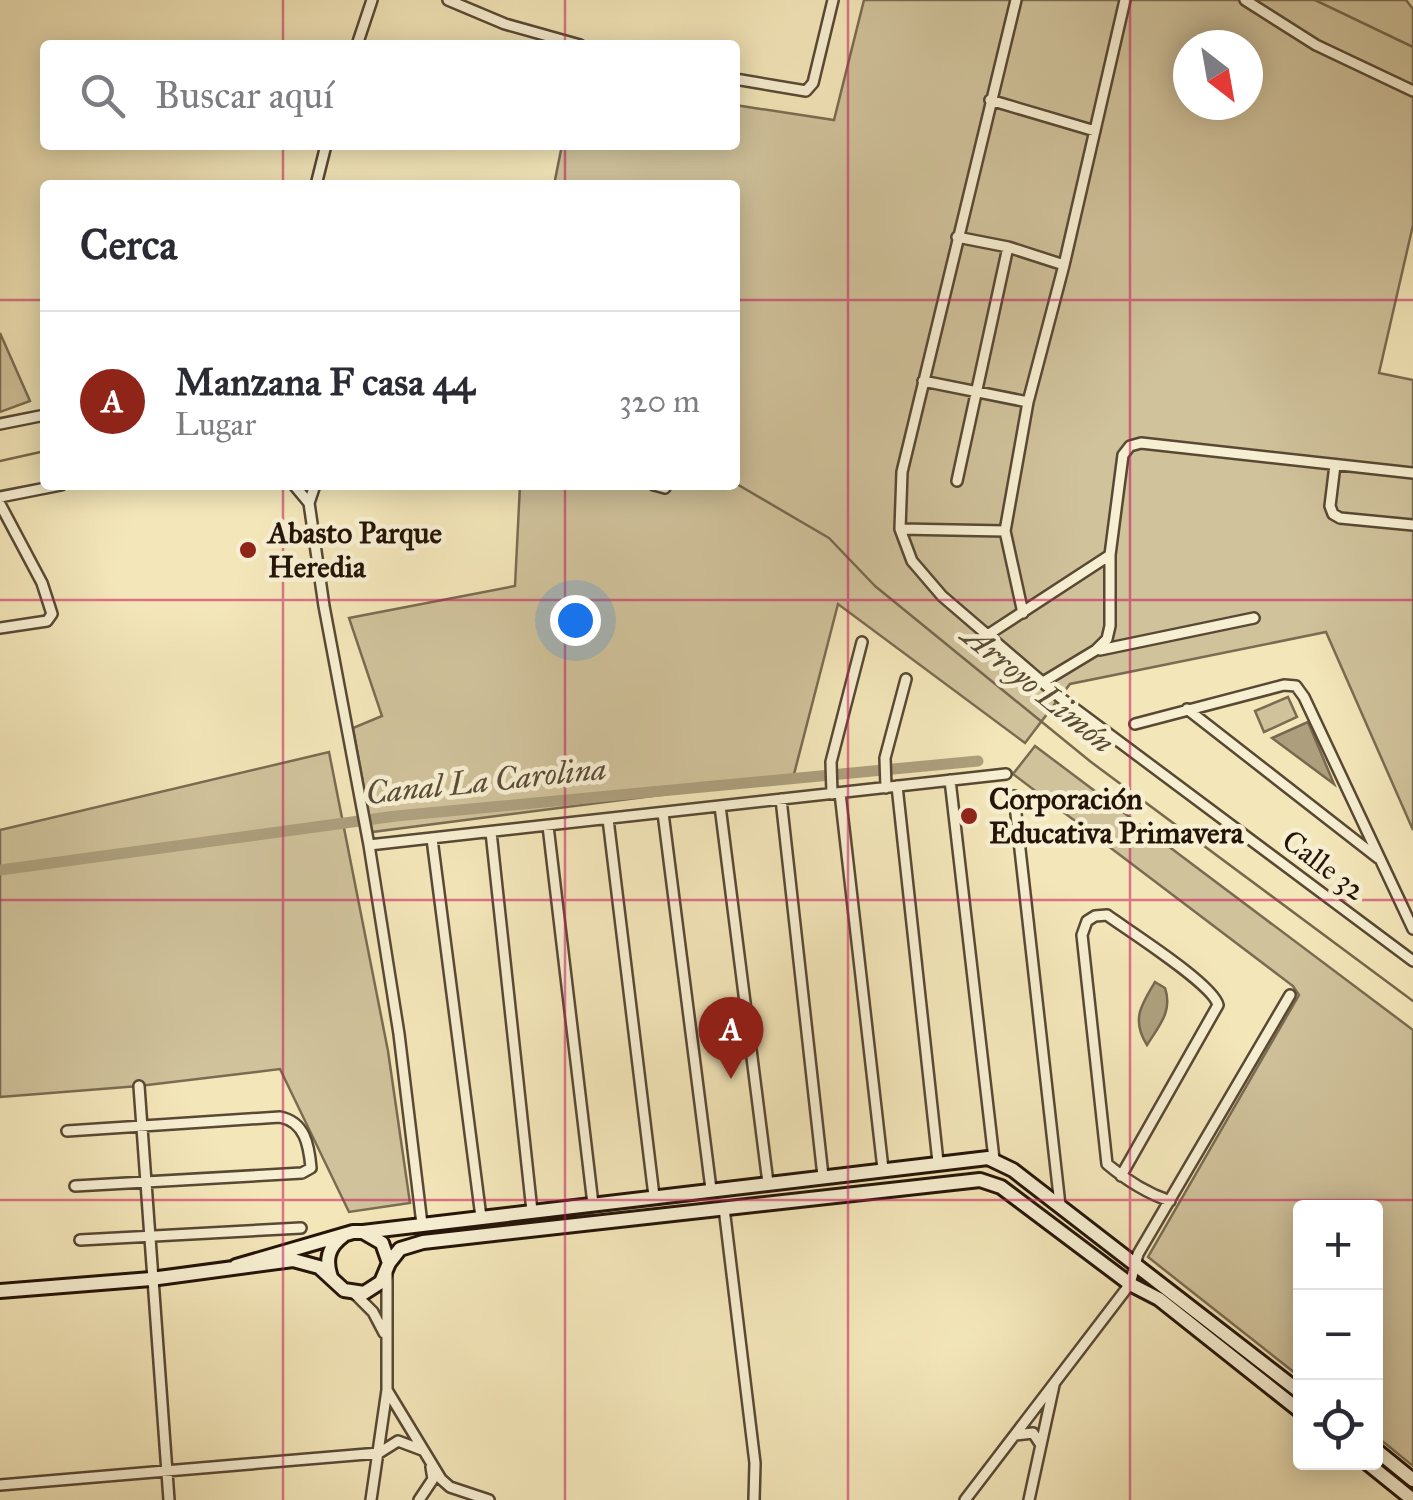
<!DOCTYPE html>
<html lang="es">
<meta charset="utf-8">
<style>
body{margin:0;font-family:"IM FELL Great Primer",serif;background:#f2f2f3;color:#2b2b33}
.controls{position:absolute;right:30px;bottom:30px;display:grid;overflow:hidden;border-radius:10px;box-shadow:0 5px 25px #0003}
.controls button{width:90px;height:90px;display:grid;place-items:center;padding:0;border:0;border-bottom:2px solid #e1e1e2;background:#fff;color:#2b2b33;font:50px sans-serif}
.compass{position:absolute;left:1173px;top:30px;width:90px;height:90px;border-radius:50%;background:#fff;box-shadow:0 5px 25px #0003;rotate:149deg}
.you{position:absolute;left:575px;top:620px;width:35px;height:35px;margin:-25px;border:8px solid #fff;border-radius:50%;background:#1a73e8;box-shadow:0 0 0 15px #1a73e833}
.badge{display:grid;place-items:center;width:65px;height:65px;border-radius:50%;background:#8f2418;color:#fff;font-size:32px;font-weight:700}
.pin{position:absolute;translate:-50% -82px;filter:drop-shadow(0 2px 5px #0008)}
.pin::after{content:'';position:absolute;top:52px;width:35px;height:30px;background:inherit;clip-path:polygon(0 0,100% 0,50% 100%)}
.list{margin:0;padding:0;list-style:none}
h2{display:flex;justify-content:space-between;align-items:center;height:130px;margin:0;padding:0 40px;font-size:42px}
h2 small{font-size:32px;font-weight:400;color:#7c7c81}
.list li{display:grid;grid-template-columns:65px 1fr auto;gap:30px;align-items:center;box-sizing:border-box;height:180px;padding:0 40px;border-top:2px solid #e1e1e2}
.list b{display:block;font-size:38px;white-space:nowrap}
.list p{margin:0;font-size:32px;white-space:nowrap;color:#7c7c81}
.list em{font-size:32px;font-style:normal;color:#7c7c81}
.icon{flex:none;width:55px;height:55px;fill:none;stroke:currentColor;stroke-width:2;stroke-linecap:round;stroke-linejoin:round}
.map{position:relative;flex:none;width:1413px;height:1500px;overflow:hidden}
.search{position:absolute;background:#fff;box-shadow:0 5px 25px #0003;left:40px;top:40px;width:700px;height:110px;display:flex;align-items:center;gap:25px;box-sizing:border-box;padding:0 35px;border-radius:10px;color:#7c7c81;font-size:38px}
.panel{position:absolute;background:#fff;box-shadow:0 5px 25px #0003;left:40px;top:180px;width:700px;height:310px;border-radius:10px}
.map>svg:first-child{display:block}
.green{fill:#d0c29b;stroke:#7a6c52;stroke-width:2.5;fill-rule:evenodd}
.water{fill:#ad9f7d;stroke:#77684e;stroke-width:2.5}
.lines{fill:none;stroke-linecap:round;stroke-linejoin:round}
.stream{stroke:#77684e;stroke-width:2.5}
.canal{stroke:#ad9f7d;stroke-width:11}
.street-casing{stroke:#584934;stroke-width:14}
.secondary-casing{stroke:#251508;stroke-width:18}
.street{stroke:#f7efd2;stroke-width:9}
.secondary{stroke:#f7efd2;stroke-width:12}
.grid{fill:none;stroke:#c2185b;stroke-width:2.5;stroke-opacity:0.55}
.poi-dot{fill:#8f2418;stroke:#f7efd2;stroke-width:4}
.labels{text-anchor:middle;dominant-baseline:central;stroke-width:9;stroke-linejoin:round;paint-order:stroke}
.poi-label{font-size:30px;font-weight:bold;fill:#251508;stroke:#f7efd2;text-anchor:start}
.street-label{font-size:30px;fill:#251508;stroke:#f7efd2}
.water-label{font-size:32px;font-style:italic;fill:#5b4c37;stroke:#f7efd2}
</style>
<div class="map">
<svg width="1413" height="1500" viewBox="0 0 1413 1500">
<rect width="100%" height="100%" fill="#f3e6b9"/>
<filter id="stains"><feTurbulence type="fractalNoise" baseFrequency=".002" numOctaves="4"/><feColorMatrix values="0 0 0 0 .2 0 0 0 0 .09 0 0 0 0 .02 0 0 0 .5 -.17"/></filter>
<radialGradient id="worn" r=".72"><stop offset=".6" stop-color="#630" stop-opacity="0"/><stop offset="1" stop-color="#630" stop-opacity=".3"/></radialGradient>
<path class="green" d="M 864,0 L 1406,0 L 1413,9 L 1413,225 L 1379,373 L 1413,380 L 1413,830 L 1326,632 L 1070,684 L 1025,743 L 838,604 L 793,778 L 372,832 L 353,728 L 382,716 L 349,618 L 515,586 L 520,485 L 735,485 L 735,185 L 554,185 L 562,145 L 735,145 L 735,105 L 834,120 ZM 1188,45 L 1248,45 L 1248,105 L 1188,105 Z
M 0,333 L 30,401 L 0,412 Z
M 1288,697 L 1297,717 L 1264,732 L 1255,711 Z
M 1035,746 L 1413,1030 L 1413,1466 L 1376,1436 L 1376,1208 L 1300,1208 L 1300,1377 L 1148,1257 L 1299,995 L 1293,986 L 1013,774 Z
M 329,752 L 388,1051 L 410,1203 L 349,1212 L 280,1069 L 139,1086 L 0,1097 L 0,830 Z"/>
<path class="water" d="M 1308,722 L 1334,784 L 1272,738 Z
M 1155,982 L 1165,988 C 1173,1011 1159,1026 1147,1045 C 1131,1020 1141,1005 1155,982 Z"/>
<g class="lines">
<path class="stream" d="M 1315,0 L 1413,47
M 0,461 L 45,451
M 735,483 L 829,538 L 875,586 L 1091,762 L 1413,1001"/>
<path class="canal" d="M 0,870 L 396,816 L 978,761"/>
<g class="street-casing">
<path id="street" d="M 448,0 L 505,24 L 580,45
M 1016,0 L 902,472 L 900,529 L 912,561 L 942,596 L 1062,699 L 1413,961
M 1245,0 L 1316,45 L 1413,91
M 357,45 L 372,0
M 735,79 L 806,91 L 813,83 L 833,0
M 990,100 L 1095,131
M 316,185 L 326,145
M 957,237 L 1008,247 L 1064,265 L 1028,402 L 1005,531 L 1023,613
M 1064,265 L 1125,0
M 923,381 L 1028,402
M 0,424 L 45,415
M 1335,465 L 1330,506 L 1333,514 L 1340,518 L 1413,525
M 957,481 L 1008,247
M 294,485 L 309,503
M 315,485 L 309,503 L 324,606 L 369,845 L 399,1034 L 422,1224
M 654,485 L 665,488
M 0,497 L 61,485
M 0,504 L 42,583 L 52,614 L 47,621 L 0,628
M 900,529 L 1005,531
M 986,636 L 1110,555
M 1100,650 L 1254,618
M 1043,682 L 1096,650 L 1107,639 L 1110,626 L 1110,555 L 1123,455 L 1130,446 L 1141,443 L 1413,473
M 1187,709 L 1378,858
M 1135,724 L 1284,685 L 1296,686 L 1304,697 L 1413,929
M 950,780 L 994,1159
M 897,786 L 938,1162
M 886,788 L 885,758 L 906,679
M 840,793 L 883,1169
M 832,794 L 831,762 L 862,642
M 1014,796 L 1060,1205
M 781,799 L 823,1176
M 720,806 L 768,1183
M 663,813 L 711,1189
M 608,819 L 654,1196
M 548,826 L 593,1204
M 491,832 L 532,1211
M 432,839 L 481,1217
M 369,845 L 1006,774
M 139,1086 L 169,1500
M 67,1131 L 280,1117 C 305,1122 309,1145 311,1168 L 302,1173 L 75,1186
M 1121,1176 L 1218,1005 C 1213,984 1129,931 1107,915 L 1095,916 L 1087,921 L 1082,935 L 1107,1164 C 1126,1180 1146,1193 1170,1201
M 724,1208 L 755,1463 L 754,1500
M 80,1240 L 301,1228
M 354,1293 L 373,1312 L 384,1333
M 387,1390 L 441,1479 L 450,1487 L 489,1500
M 1015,1435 L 1033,1433 L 1041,1445
M 0,1485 L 379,1453 L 398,1441 L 422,1450
M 371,1500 L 387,1390 L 387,1274
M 419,1500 L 433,1479 L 431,1467
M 965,1500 L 1130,1284 L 1138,1254 L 1290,995
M 1029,1500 L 1054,1385"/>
</g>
<g class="secondary-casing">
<path id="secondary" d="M 363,1232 L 988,1158 L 1013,1170 L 1300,1392
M 389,1263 L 400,1249 L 423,1242 L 980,1180 L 1001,1187 L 1130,1284 L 1159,1299 L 1300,1411
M 331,1277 C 325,1260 328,1247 343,1236
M 0,1291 L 151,1279 L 293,1260 L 319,1267 L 344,1290 L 364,1293 L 381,1282 L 389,1263 L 382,1243 L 363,1232 L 353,1232 L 236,1266
M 1376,1450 L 1413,1480
M 1366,1462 L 1413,1500"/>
</g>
<use href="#street" class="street"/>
<use href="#secondary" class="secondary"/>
</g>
<path class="grid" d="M 283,0 L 283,45M 565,0 L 565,45M 848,0 L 848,1500M 1130,0 L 1130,1500M 283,145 L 283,185M 565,145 L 565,185M 0,300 L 45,300M 735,300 L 1413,300M 283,485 L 283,1500M 565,485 L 565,1500M 0,600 L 1413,600M 0,900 L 1413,900M 0,1200 L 1413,1200"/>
<g class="poi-dot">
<circle cx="248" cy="550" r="10"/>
<circle cx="969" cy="816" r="10"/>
</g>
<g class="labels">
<g class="poi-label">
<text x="268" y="533">Abasto Parque<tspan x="268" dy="34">Heredia</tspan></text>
<text x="989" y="799">Corporación<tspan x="989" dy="34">Educativa Primavera</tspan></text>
</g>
<g class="street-label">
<text transform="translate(1324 865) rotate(37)">Calle 32</text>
</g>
<g class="water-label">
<text transform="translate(1038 689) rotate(39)">Arroyo Limón</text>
<text transform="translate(486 781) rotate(-6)">Canal La Carolina</text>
</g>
</g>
<rect width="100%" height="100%" filter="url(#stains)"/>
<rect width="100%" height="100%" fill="url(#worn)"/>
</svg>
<div class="controls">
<button>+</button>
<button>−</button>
<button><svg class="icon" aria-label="locate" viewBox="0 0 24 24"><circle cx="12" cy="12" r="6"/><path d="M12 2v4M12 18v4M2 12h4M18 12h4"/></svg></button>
</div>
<svg class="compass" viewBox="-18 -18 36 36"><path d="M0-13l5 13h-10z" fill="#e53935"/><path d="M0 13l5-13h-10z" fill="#7c7c81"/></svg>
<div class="you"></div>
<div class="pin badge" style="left:731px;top:1079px">A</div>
<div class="search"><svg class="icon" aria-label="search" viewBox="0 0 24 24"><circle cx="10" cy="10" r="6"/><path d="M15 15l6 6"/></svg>Buscar aquí</div>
<section class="panel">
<h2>Cerca<small></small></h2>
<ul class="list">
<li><span class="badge">A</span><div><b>Manzana F casa 44</b><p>Lugar</p></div><em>320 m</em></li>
</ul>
</section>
</div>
